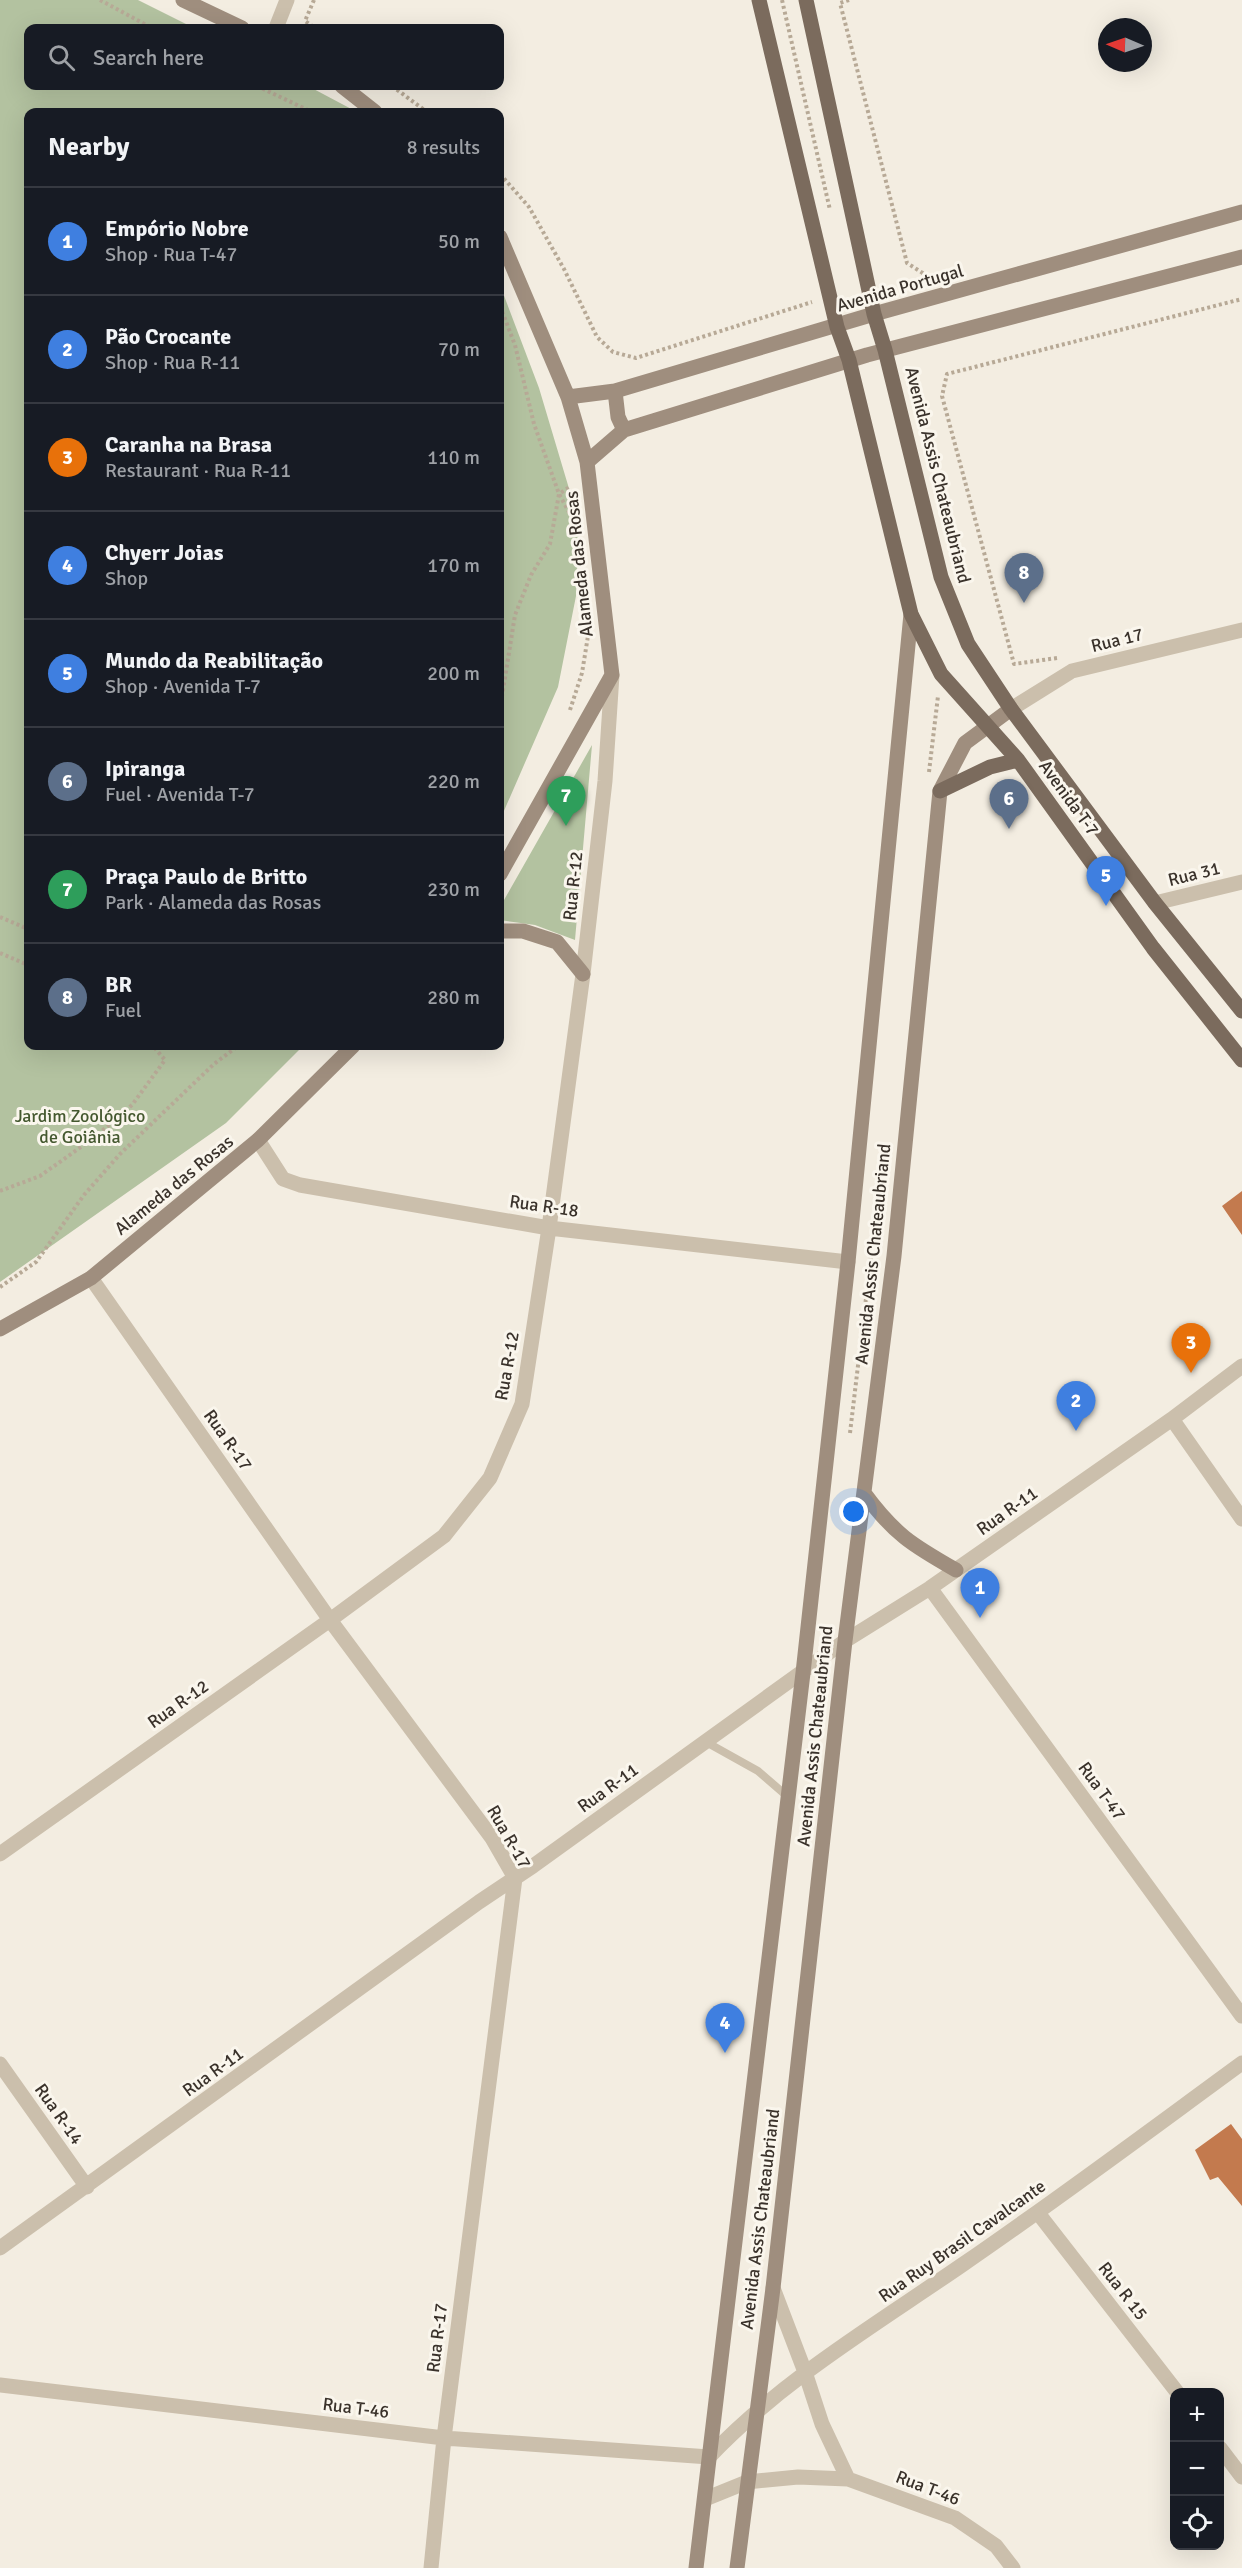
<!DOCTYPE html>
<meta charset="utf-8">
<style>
body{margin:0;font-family:Signika,sans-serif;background:#20242c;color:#f1f3f6}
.controls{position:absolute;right:18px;bottom:18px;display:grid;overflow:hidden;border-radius:12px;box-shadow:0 6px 24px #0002}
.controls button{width:54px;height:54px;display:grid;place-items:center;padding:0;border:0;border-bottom:2px solid #363941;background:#171b24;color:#f1f3f6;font:30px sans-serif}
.compass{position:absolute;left:1098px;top:18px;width:54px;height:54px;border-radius:50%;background:#171b24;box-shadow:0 6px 24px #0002;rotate:272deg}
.you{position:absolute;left:854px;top:1512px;width:21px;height:21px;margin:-15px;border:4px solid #fff;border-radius:50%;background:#1a73e8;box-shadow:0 0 0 9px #1a73e833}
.badge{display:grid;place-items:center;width:39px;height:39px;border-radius:50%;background:#93aab0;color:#fff;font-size:20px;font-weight:700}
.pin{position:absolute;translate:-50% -50px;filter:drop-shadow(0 2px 3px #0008)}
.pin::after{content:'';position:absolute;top:32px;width:21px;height:18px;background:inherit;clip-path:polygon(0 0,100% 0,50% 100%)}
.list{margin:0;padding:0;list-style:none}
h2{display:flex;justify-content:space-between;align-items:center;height:78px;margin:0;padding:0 24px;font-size:26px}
h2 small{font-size:20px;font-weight:400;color:#9ea1a6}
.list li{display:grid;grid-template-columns:39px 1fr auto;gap:18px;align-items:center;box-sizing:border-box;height:108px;padding:0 24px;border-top:2px solid #363941}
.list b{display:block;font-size:22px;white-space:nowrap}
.list p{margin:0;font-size:20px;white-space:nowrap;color:#9ea1a6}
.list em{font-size:20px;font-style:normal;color:#9ea1a6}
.icon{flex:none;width:33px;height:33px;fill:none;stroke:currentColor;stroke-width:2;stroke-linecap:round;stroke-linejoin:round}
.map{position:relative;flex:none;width:1242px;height:2568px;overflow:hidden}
.search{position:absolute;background:#171b24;box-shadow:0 6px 24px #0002;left:24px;top:24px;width:480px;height:66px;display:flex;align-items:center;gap:15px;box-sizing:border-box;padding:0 21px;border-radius:12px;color:#9ea1a6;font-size:22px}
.panel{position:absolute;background:#171b24;box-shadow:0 6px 24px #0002;left:24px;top:108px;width:480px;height:942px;border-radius:12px}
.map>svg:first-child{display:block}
.green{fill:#b3c2a0}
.building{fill:#c37a4e}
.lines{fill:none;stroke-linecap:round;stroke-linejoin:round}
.path{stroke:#b7a996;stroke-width:4;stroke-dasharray:3 3;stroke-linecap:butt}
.service{stroke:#cbbfac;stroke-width:8}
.minor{stroke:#cbbfac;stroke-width:15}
.secondary{stroke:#9f8e7e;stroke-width:15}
.primary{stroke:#7b6b5d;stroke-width:15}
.labels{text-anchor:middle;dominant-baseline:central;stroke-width:6;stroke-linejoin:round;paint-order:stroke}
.street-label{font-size:18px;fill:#3a322b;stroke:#faf6ed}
.park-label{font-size:18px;fill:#44582f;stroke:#faf6ed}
</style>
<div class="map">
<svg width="1242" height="2568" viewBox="0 0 1242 2568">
<rect width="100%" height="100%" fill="#f3ede1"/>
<path class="green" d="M 0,0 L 138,0 L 194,28 L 28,28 L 28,86 L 308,86 L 357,112 L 28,112 L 28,1046 L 303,1046 L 226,1123 L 0,1282 Z
M 500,285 L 539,388 L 579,522 L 576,596 L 558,687 L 500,820 Z
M 592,745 L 575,940 L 535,925 L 500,920 L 500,907 Z"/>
<path class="building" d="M 1242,1191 L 1242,1235 L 1222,1206 Z
M 1231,2124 L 1242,2139 L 1242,2206 L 1218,2177 L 1210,2180 L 1195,2150 Z"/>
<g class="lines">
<path class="path" d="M 100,0 L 152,28
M 314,0 L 305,21 L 315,28
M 782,0 L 830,210
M 849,0 L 840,3 L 907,263 L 932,279
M 257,86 L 312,112
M 392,86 L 427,112
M 500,174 L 529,207 L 564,269 L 597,337 L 613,352 L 636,358 L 812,302
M 500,306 L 515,345 L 534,424 L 559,494 L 574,521
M 1057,658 L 1014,664 L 942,396 L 947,374 L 1242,299
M 500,709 L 515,615 L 531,575 L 550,544 L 559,494 L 571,486
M 570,710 L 582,673 L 588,636
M 929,772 L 938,696
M 0,917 L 28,929
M 0,953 L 28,965
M 0,1191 L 40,1176 L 95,1137 L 132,1105 L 165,1060 L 153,1046
M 0,1287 L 36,1262 L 84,1195 L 120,1154 L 214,1064 L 238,1046
M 850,1433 L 883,1155"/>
<path class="service" d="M 706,1742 L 758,1771 L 788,1797"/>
<path class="minor" d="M 276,28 L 287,0
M 1011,709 L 1072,671 L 1242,630
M 1155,903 L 1242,882
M 258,1140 L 283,1179 L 300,1185 L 549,1228 L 848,1262
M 91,1278 L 330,1620 L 492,1838 L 515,1878 L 444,2438 L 431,2568
M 1172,1419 L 1242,1519
M 930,1588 L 1242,2016
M 0,1854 L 330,1620 L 444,1536 L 490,1478 L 522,1404 L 549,1228 L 583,974 L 605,781 L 612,675
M 0,2064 L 87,2187
M 1038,2213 L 1177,2392
M 0,2248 L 479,1902 L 533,1866 L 845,1641 L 930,1588 L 1172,1419 L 1242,1366
M 773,2288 L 805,2372 L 822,2424 L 848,2479
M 0,2385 L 444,2438 L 709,2457 C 782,2380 875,2325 962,2265 C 1057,2200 1149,2131 1242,2063
M 1220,2448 L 1242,2477
M 705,2499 L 747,2482 L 798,2477 L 848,2479 L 955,2518 L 996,2546 L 1013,2568"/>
<path class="secondary" d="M 183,0 L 242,28
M 342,86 L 375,112
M 500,237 L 568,397 L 587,462 L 612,675 L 500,874
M 615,391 L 618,417 L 624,430
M 568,397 L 615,391 L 874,314 L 1242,212
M 587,462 L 624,430 L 867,355 L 1242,257
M 500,931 L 523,931 L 557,942 L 583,974
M 0,1329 L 91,1278 L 258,1140 L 353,1046
M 864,1493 C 894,1534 912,1545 956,1570
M 696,2568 L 803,1673 L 848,1262 L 911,614
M 737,2568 L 773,2288 L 845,1641 L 894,1256 L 940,791 L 965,743 L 1011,709"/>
<path class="primary" d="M 759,0 L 837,327 L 849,360 L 911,614 L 941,674 L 1018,760 L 1153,948 L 1242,1060
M 806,0 L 874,314 L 885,350 L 941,577 L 968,644 L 1011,709 L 1155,903 L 1242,1011
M 940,791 L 990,767 L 1018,760"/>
</g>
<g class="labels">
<g class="street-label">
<text transform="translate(900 288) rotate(-16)">Avenida Portugal</text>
<text transform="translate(938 475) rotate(76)">Avenida Assis Chateaubriand</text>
<text transform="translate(579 564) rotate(-96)">Alameda das Rosas</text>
<text transform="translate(1117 640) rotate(-14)">Rua 17</text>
<text transform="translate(1069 798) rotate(54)">Avenida T-7</text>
<text transform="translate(1194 874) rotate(-14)">Rua 31</text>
<text transform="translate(573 886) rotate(-84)">Rua R-12</text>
<text transform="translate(174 1185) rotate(-39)">Alameda das Rosas</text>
<text transform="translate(544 1206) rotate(8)">Rua R-18</text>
<text transform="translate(873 1254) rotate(-84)">Avenida Assis Chateaubriand</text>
<text transform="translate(507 1366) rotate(-80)">Rua R-12</text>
<text transform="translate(228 1440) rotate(55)">Rua R-17</text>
<text transform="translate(1007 1511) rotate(-35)">Rua R-11</text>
<text transform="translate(178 1704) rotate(-35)">Rua R-12</text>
<text transform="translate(815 1736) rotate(-84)">Avenida Assis Chateaubriand</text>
<text transform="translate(608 1788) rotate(-36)">Rua R-11</text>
<text transform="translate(1102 1791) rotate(54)">Rua T-47</text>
<text transform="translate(509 1837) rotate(60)">Rua R-17</text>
<text transform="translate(213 2072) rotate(-36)">Rua R-11</text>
<text transform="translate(59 2114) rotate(55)">Rua R-14</text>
<text transform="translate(760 2219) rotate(-83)">Avenida Assis Chateaubriand</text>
<text transform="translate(962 2241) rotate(-35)">Rua Ruy Brasil Cavalcante</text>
<text transform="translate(1123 2291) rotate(52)">Rua R 15</text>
<text transform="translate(437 2338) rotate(-83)">Rua R-17</text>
<text transform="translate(356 2408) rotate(7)">Rua T-46</text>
<text transform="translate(928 2488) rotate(21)">Rua T-46</text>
</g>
<g class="park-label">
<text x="80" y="1116">Jardim Zoológico<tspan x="80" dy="21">de Goiânia</tspan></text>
</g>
</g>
</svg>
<div class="controls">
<button>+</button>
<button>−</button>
<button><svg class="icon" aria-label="locate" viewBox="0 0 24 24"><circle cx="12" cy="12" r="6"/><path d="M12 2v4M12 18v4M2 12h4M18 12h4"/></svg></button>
</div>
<svg class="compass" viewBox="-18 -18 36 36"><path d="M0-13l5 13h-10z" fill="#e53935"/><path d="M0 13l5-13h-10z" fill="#9ea1a6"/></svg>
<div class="you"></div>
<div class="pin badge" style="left:980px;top:1618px;background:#3f7fe0">1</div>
<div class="pin badge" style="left:1076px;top:1431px;background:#3f7fe0">2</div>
<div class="pin badge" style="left:1191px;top:1373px;background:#e8710a">3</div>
<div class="pin badge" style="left:725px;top:2053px;background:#3f7fe0">4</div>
<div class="pin badge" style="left:1106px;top:906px;background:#3f7fe0">5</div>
<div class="pin badge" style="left:1009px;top:829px;background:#5c6f8a">6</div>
<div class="pin badge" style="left:566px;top:826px;background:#2e9e5b">7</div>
<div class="pin badge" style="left:1024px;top:603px;background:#5c6f8a">8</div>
<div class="search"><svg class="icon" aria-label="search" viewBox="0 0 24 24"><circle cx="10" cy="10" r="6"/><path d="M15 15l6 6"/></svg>Search here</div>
<section class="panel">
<h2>Nearby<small>8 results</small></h2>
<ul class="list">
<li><span class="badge" style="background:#3f7fe0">1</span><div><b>Empório Nobre</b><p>Shop · Rua T-47</p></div><em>50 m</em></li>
<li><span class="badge" style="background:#3f7fe0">2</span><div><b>Pão Crocante</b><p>Shop · Rua R-11</p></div><em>70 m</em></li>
<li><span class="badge" style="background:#e8710a">3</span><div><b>Caranha na Brasa</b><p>Restaurant · Rua R-11</p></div><em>110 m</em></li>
<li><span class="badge" style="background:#3f7fe0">4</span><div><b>Chyerr Joias</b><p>Shop</p></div><em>170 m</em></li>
<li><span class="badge" style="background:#3f7fe0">5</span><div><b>Mundo da Reabilitação</b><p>Shop · Avenida T-7</p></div><em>200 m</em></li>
<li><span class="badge" style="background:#5c6f8a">6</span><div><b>Ipiranga</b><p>Fuel · Avenida T-7</p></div><em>220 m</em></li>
<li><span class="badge" style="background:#2e9e5b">7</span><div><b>Praça Paulo de Britto</b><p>Park · Alameda das Rosas</p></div><em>230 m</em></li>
<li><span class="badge" style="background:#5c6f8a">8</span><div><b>BR</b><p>Fuel</p></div><em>280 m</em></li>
</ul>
</section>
</div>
